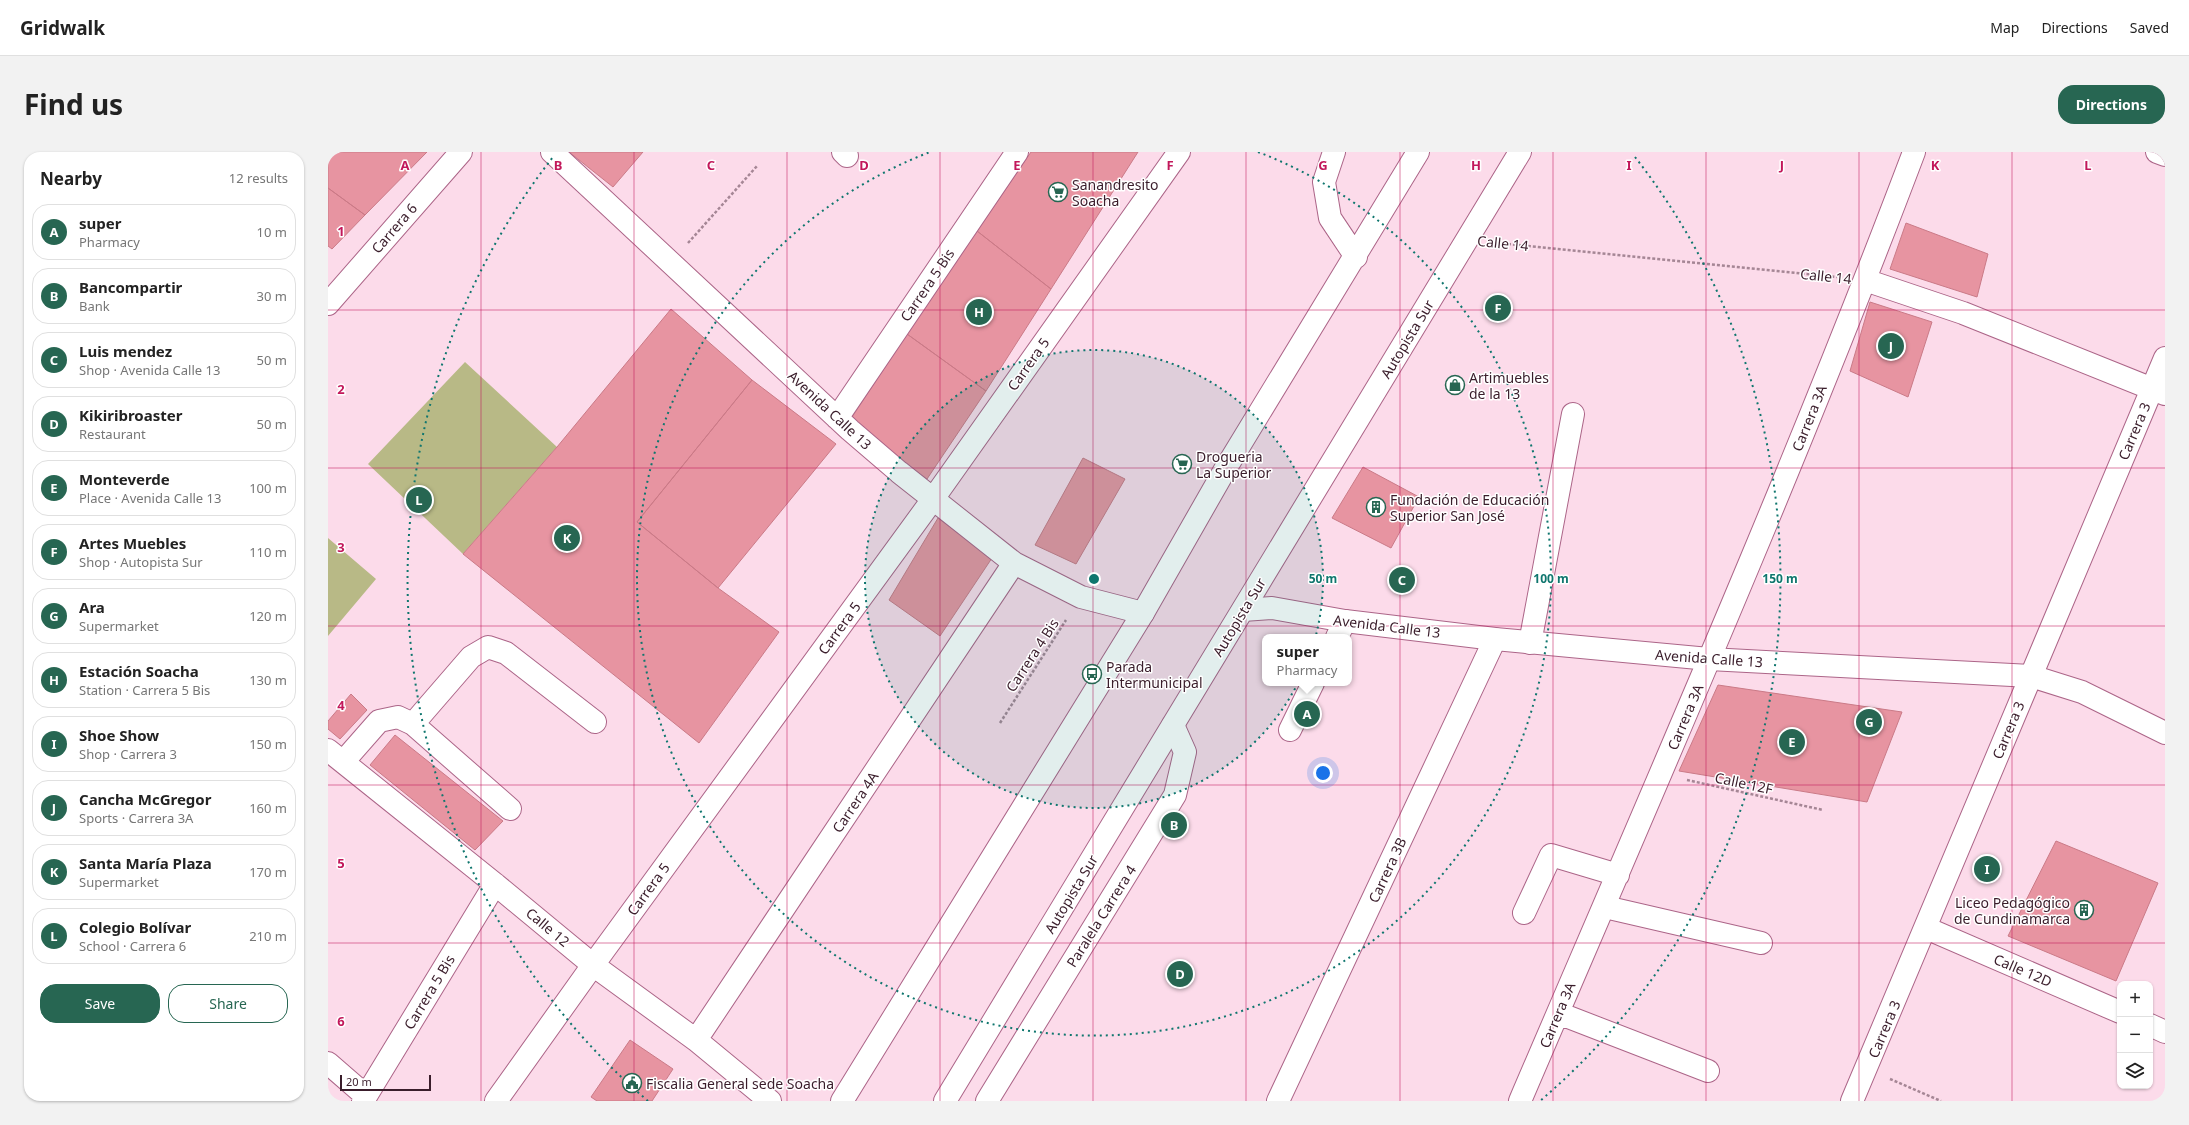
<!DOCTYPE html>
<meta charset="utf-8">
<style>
body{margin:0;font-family:"Noto Sans",sans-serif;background:#f2f2f2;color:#222}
.controls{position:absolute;right:12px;bottom:12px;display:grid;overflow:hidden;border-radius:8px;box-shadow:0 1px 3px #0004}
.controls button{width:36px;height:36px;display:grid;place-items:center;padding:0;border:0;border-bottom:1px solid #e0e0e0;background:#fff;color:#222;font:20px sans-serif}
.scale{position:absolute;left:12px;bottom:10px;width:91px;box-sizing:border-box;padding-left:4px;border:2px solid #3a1d2b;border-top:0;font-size:11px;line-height:14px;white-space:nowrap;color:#3a1d2b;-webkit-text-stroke:3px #fff;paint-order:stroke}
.you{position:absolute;left:995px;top:621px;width:14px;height:14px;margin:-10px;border:3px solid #fff;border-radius:50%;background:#1a73e8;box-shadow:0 0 0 6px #1a73e833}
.badge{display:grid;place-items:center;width:26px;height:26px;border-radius:50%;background:#276652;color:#fff;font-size:13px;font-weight:700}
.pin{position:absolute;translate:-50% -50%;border:2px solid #fff;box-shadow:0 1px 4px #0006}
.popup{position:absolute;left:934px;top:482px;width:90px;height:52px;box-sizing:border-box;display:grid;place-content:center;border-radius:8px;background:#fff;filter:drop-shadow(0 1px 3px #0005);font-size:13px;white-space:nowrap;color:#767676}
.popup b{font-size:15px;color:#222}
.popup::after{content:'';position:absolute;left:50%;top:100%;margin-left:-8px;border:8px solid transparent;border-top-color:#fff}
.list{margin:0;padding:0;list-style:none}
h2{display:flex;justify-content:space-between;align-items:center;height:52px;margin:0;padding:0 16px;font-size:17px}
h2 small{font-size:13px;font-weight:400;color:#767676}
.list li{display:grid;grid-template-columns:26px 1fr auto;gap:12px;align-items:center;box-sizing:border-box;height:56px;margin:0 8px 8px;padding:0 8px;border:1px solid #e0e0e0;border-radius:16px}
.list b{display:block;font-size:15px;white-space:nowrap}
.list p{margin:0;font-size:13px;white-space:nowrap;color:#767676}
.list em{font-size:13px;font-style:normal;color:#767676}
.actions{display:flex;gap:8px;padding:12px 16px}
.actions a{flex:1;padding:9px 0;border:1px solid #276652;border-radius:16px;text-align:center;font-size:14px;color:#276652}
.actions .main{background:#276652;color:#fff}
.icon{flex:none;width:22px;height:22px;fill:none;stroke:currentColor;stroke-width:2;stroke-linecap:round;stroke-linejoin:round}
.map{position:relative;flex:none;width:1837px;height:949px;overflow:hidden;border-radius:16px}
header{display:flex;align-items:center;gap:24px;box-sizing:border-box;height:56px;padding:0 20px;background:#fff;border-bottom:1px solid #e0e0e0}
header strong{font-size:19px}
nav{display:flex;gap:22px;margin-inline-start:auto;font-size:14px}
.intro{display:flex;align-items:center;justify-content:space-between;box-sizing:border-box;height:96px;padding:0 24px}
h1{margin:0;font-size:28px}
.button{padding:10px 18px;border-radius:16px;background:#276652;color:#fff;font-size:14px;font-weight:700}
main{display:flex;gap:24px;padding:0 24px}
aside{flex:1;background:#fff;border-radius:16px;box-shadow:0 1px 3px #0004}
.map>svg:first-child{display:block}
.green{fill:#b8b986}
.building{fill:#e794a1;stroke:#ca7a87}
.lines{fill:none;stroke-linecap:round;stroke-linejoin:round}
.minor-casing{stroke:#ac6588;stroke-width:24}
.major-casing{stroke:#ac6588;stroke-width:24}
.highway-casing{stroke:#ac6588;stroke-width:24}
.path{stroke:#a58695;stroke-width:2.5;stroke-dasharray:3 2;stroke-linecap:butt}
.minor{stroke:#fff;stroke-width:22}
.major{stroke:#fff;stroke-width:22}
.highway{stroke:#fff;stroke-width:22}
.grid{fill:none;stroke:#c2185b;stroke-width:1;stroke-opacity:0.55}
.ring{fill:none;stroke:#0f766e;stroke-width:2;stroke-dasharray:2 4}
.labels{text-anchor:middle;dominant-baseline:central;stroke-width:3;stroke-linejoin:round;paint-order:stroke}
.poi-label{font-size:14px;fill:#3a1d2b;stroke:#fff;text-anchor:start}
.street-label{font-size:14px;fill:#3a1d2b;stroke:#fff}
.grid-label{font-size:13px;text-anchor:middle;font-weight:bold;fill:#c2185b;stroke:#fff;stroke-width:3;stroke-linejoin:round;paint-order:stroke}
.centre{fill:#0f766e;stroke:#fff;stroke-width:2}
.ring-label{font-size:12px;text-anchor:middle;font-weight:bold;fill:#0f766e;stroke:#fff;stroke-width:3;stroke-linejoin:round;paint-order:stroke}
</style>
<header>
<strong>Gridwalk</strong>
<nav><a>Map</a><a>Directions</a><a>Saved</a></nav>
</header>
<div class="intro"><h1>Find us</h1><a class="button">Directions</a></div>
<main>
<aside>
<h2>Nearby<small>12 results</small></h2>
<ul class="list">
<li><span class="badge">A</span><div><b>super</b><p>Pharmacy</p></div><em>10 m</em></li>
<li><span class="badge">B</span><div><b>Bancompartir</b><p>Bank</p></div><em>30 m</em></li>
<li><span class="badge">C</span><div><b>Luis mendez</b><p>Shop · Avenida Calle 13</p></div><em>50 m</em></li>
<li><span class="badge">D</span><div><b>Kikiribroaster</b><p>Restaurant</p></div><em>50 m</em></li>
<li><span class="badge">E</span><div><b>Monteverde</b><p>Place · Avenida Calle 13</p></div><em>100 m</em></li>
<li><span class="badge">F</span><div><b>Artes Muebles</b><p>Shop · Autopista Sur</p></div><em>110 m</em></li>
<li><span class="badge">G</span><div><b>Ara</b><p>Supermarket</p></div><em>120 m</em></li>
<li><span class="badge">H</span><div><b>Estación Soacha</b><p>Station · Carrera 5 Bis</p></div><em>130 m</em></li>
<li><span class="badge">I</span><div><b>Shoe Show</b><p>Shop · Carrera 3</p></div><em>150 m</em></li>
<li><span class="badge">J</span><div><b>Cancha McGregor</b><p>Sports · Carrera 3A</p></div><em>160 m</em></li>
<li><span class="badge">K</span><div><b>Santa María Plaza</b><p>Supermarket</p></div><em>170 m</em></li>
<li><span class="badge">L</span><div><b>Colegio Bolívar</b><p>School · Carrera 6</p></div><em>210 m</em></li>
</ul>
<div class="actions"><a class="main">Save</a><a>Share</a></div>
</aside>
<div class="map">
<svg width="1837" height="949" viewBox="0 0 1837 949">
<rect width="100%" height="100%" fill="#fcdbea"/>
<path class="green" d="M 137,210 L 229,295 L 135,402 L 40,312 Z
M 0,386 L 48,427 L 0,484 Z"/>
<path class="building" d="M 0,0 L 99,0 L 37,63 L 0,36 Z
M 241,0 L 315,0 L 285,35 Z
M 703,0 L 810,0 L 723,137 L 649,79 Z
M 0,36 L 37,63 L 4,97 L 0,94 Z
M 1578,71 L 1660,102 L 1649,145 L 1562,117 Z
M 649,79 L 723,137 L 658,239 L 579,182 Z
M 1542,150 L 1604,170 L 1580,245 L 1522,219 Z
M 343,157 L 424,228 L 309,370 L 390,436 L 451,480 L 371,591 L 135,402 L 229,295 Z
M 579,182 L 658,239 L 599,327 L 575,311 L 524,265 Z
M 424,228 L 508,292 L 390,436 L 309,370 Z
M 755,306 L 797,327 L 748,412 L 707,393 Z
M 1035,315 L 1091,345 L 1063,396 L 1004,366 Z
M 610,366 L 664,406 L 612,484 L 561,448 Z
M 1390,533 L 1574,560 L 1539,650 L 1351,619 Z
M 23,542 L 39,558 L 12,587 L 0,577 L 0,569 Z
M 67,583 L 175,669 L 147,698 L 42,613 Z
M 1728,689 L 1830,731 L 1788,829 L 1680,784 Z
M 302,888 L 345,917 L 324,949 L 269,949 L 263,945 Z"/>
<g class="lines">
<g class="minor-casing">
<path id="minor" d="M 224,0 L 522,278 L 571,320 L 686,411 L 753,445 L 815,461
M 515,0 L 519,4
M 1829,0 L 1837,3
M 1537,128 L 1635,161 L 1837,242
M 0,152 L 133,0
M 509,266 L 689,0
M 1009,485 L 1017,469
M 1202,491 L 1245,262
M 85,572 L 182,657
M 962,578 L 985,531
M 0,598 L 167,732 L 265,813 L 368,888 L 442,949
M 15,610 L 51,569 L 70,565 L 85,572 L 143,505 L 160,495 L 178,501 L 267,570
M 1277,755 L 1433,791
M 1196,761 L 1223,703 L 1290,723
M 1598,776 L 1792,860
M 1230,861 L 1380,919
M 1822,873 L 1837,880
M 368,888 L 686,411
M 0,911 L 38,944
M 35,949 L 167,732
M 168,949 L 265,813 L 605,347 L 851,0
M 659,949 L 847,643 L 857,600 L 845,573
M 950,949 L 1167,487
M 1192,949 C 1327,634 1465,320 1586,0
M 1524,949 L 1837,206"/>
</g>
<g class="major-casing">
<path id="major" d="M 915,458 L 944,456 L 1017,469 L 1167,487 L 1381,507 L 1703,524 L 1754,540 L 1837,581"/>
</g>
<g class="highway-casing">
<path id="highway" d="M 1006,0 L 996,30 L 1002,66 L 1028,105
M 514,949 L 815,461 L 899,314 L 1090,0
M 617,949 L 1192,0"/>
</g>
<path class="path" d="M 360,91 L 429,14
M 1170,91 L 1509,125
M 672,571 L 738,468
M 1359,628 L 1495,658
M 1562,927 L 1613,949"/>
<use href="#minor" class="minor"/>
<use href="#major" class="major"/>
<use href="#highway" class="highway"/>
</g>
<path class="grid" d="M 153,0 L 153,949M 306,0 L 306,949M 459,0 L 459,949M 612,0 L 612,949M 765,0 L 765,949M 918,0 L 918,949M 1072,0 L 1072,949M 1225,0 L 1225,949M 1378,0 L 1378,949M 1531,0 L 1531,949M 1684,0 L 1684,949M 0,158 L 1837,158M 0,316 L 1837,316M 0,474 L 1837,474M 0,633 L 1837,633M 0,791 L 1837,791"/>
<circle cx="766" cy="427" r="229" fill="#0f766e" fill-opacity=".12"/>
<g class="ring">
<circle cx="766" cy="427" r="229"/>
<path d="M930 0A457 457 0 1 1 602 0"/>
<path d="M320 949A686 686 0 0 1 225 5M1307 5A686 686 0 0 1 1212 949"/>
</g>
<defs>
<g id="supermarket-ring" transform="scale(1)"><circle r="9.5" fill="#fff" stroke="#276652" stroke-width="1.5"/><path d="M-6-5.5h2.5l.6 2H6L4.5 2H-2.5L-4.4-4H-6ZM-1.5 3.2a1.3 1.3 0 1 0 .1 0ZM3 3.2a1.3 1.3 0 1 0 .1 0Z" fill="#276652"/></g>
<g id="shop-ring" transform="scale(1)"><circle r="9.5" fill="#fff" stroke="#276652" stroke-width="1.5"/><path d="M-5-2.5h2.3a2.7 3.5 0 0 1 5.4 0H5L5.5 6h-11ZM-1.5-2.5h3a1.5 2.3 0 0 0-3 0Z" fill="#276652"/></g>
<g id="building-ring" transform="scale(1)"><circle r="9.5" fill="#fff" stroke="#276652" stroke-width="1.5"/><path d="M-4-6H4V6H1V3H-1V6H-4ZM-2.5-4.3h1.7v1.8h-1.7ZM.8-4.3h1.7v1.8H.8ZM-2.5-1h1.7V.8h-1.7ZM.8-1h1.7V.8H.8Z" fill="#276652"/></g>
<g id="bus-ring" transform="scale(1)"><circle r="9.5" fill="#fff" stroke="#276652" stroke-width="1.5"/><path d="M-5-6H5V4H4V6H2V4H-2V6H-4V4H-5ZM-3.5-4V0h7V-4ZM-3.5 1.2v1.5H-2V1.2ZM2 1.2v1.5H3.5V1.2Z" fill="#276652"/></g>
<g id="civic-ring" transform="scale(1)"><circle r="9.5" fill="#fff" stroke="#276652" stroke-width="1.5"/><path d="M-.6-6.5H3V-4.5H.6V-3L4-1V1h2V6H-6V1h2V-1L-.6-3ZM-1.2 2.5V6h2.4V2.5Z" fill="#276652"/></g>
</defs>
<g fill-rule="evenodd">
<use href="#supermarket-ring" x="730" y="40"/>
<use href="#shop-ring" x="1127" y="233"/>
<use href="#supermarket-ring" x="854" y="312"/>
<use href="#building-ring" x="1048" y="355"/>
<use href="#bus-ring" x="764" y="522"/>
<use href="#building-ring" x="1756" y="758"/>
<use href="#civic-ring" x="304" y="931"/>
</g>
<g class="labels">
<g class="poi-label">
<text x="744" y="32">Sanandresito<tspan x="744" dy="16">Soacha</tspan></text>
<text x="1141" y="225">Artimuebles<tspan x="1141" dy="16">de la 13</tspan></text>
<text x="868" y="304">Drogueria<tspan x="868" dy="16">La Superior</tspan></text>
<text x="1062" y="347">Fundación de Educación<tspan x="1062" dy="16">Superior San José</tspan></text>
<text x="778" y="514">Parada<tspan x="778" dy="16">Intermunicipal</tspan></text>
<text x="1742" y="750" text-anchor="end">Liceo Pedagógico<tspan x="1742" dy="16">de Cundinamarca</tspan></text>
<text x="318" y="931">Fiscalia General sede Soacha</text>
</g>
<g class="street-label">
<text transform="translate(66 76) rotate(-49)">Carrera 6</text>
<text transform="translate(1175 91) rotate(6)">Calle 14</text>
<text transform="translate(1498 124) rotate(6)">Calle 14</text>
<text transform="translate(599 133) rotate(-56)">Carrera 5 Bis</text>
<text transform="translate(1079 187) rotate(-59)">Autopista Sur</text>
<text transform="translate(700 212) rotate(-55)">Carrera 5</text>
<text transform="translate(502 258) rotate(43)">Avenida Calle 13</text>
<text transform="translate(1481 266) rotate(-68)">Carrera 3A</text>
<text transform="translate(1806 279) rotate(-67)">Carrera 3</text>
<text transform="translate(911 465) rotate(-59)">Autopista Sur</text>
<text transform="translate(1059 474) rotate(7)">Avenida Calle 13</text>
<text transform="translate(511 476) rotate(-54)">Carrera 5</text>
<text transform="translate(704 503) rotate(-57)">Carrera 4 Bis</text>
<text transform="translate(1381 506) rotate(4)">Avenida Calle 13</text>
<text transform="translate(1357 565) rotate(-67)">Carrera 3A</text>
<text transform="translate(1680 578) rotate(-67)">Carrera 3</text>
<text transform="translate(1416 631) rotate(12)">Calle 12F</text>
<text transform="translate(527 650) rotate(-56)">Carrera 4A</text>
<text transform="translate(1059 718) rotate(-65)">Carrera 3B</text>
<text transform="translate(320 737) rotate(-54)">Carrera 5</text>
<text transform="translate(743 742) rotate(-59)">Autopista Sur</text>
<text transform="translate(773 764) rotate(-58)">Paralela Carrera 4</text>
<text transform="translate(220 775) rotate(40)">Calle 12</text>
<text transform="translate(1695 818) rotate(23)">Calle 12D</text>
<text transform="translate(101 840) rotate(-59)">Carrera 5 Bis</text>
<text transform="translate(1229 863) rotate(-67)">Carrera 3A</text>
<text transform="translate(1556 877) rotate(-67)">Carrera 3</text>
</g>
</g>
<g class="grid-label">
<text x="77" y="18">A</text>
<text x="230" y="18">B</text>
<text x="383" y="18">C</text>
<text x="536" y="18">D</text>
<text x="689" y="18">E</text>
<text x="842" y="18">F</text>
<text x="995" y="18">G</text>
<text x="1148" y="18">H</text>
<text x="1301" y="18">I</text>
<text x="1454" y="18">J</text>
<text x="1607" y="18">K</text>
<text x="1760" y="18">L</text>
<text x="13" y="84">1</text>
<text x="13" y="242">2</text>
<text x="13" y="400">3</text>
<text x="13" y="558">4</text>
<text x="13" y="716">5</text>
<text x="13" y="874">6</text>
</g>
<circle cx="766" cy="427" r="6" class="centre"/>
<g class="ring-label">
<text x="995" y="431">50 m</text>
<text x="1223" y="431">100 m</text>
<text x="1452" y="431">150 m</text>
</g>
</svg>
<div class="controls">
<button>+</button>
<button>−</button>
<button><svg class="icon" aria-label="layers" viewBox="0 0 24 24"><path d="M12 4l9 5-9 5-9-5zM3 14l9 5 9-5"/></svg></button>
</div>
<div class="scale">20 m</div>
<div class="you"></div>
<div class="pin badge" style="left:979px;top:562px">A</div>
<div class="popup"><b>super</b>Pharmacy</div>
<div class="pin badge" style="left:846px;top:673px">B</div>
<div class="pin badge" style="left:1074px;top:428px">C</div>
<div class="pin badge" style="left:852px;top:822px">D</div>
<div class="pin badge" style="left:1464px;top:590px">E</div>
<div class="pin badge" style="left:1170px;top:156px">F</div>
<div class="pin badge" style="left:1541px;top:570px">G</div>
<div class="pin badge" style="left:651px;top:160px">H</div>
<div class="pin badge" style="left:1659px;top:717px">I</div>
<div class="pin badge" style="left:1563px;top:194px">J</div>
<div class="pin badge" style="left:239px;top:386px">K</div>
<div class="pin badge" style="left:91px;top:348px">L</div>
</div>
</main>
